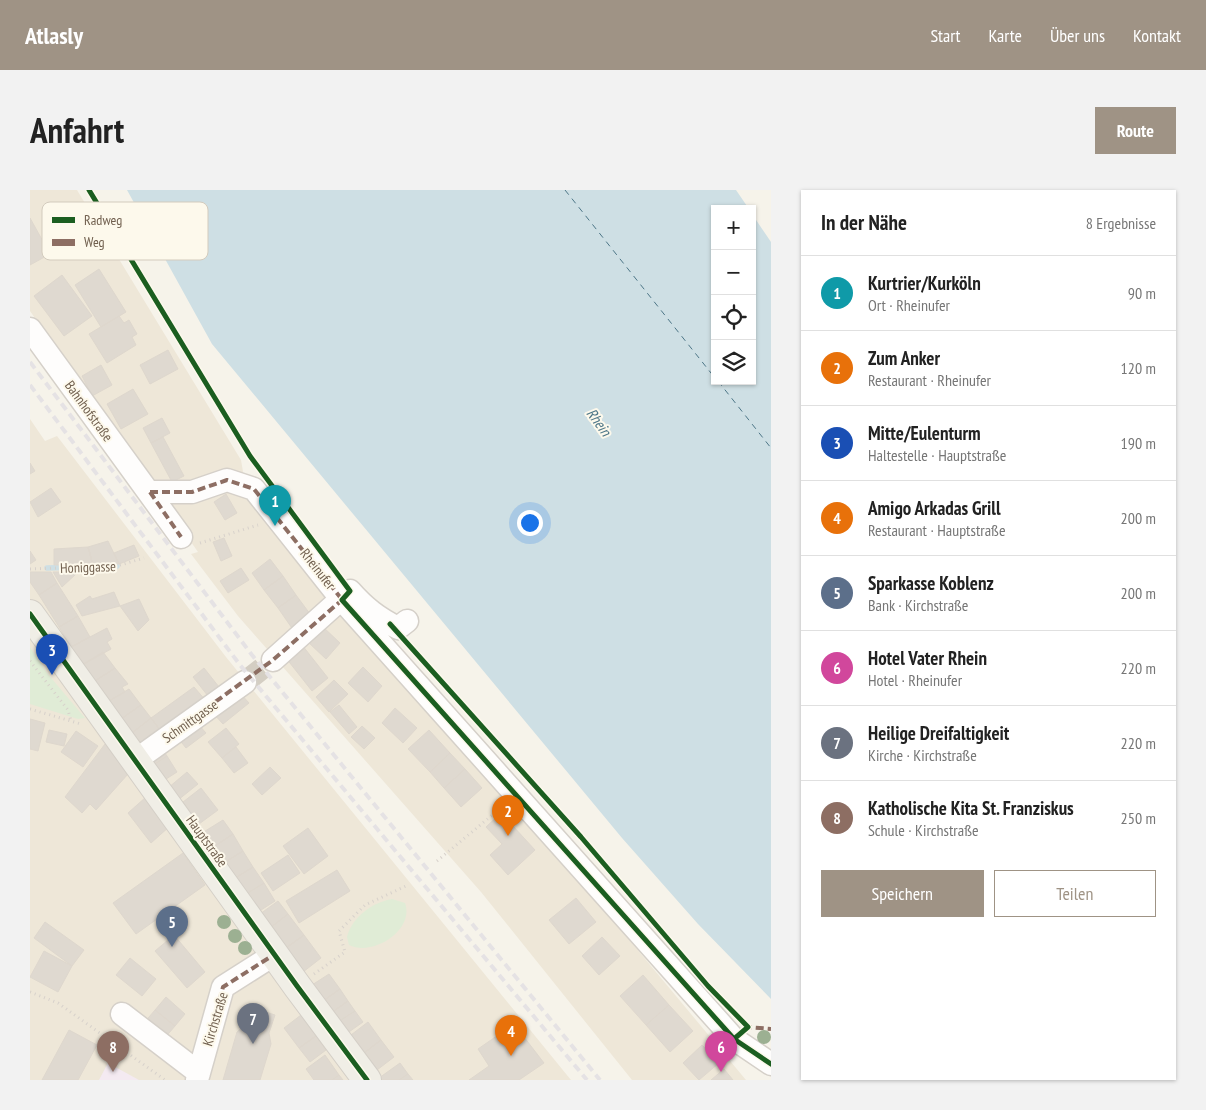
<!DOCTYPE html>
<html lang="de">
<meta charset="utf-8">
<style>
body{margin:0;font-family:"PT Sans Narrow",sans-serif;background:#f2f2f2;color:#222}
.controls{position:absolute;right:15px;top:15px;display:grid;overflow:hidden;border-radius:0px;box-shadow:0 1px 4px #0004}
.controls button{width:45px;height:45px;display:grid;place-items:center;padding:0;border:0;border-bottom:1px solid #e0e0e0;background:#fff;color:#222;font:25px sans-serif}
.you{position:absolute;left:499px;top:332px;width:18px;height:18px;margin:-12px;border:4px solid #fff;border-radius:50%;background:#1a73e8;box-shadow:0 0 0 8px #1a73e833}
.badge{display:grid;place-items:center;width:32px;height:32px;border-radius:50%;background:#9f9385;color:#fff;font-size:16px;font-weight:700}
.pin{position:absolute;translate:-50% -41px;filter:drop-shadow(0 1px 2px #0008)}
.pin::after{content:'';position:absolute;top:26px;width:18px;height:15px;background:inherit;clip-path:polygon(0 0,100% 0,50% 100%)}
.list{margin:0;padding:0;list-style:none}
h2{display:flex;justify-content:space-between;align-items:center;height:65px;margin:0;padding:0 20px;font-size:21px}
h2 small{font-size:16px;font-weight:400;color:#767676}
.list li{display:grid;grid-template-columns:32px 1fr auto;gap:15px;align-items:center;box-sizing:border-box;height:75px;padding:0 20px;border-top:1px solid #e0e0e0}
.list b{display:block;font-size:19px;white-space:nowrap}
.list p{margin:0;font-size:16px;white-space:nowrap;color:#767676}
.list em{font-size:16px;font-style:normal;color:#767676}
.actions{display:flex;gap:10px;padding:15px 20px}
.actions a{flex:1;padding:11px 0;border:1px solid #9f9385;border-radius:0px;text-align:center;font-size:18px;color:#9f9385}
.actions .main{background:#9f9385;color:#fff}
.icon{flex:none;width:28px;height:28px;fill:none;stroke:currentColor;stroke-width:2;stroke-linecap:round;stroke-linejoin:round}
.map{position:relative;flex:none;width:741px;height:890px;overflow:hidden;border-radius:0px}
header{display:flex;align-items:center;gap:30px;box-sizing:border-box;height:70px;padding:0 25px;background:#9f9385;color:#fff}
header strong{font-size:24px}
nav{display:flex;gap:28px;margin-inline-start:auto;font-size:18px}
.intro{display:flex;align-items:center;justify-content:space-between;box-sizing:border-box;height:120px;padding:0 30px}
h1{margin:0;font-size:35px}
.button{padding:12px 22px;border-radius:0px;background:#9f9385;color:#fff;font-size:18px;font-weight:700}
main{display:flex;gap:30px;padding:0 30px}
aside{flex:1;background:#fff;border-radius:0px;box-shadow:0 1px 4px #0004}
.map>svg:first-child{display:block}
.residential{fill:#eee7d8}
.education{fill:#f4eaf1}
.green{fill:#e0ecd6}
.water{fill:#cedfe4}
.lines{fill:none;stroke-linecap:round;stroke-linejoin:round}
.stream{stroke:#cedfe4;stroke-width:5.5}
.ferry{stroke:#4d7687;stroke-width:1;stroke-dasharray:6 5;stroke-linecap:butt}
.building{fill:#dfd9d0;stroke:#ded7cd}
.minor-tunnel{stroke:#d4cec3;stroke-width:22;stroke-dasharray:22 11;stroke-linecap:butt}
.minor-casing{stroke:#d5d0c9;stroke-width:25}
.major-casing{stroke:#d4cfc7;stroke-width:30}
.path{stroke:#d7d1cb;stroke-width:3;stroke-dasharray:1 4;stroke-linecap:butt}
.minor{stroke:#fefdfc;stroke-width:22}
.major{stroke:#f0eee6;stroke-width:28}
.rail{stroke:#e5e2e4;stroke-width:4;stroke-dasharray:8 5;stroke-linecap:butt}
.quiet{stroke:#8d6e63;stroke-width:4;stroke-dasharray:8 4;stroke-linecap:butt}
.cycleway-casing{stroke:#fdf9ec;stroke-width:8}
.cycleway{stroke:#1b5e20;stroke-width:5}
.tree{fill:#9cb092}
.labels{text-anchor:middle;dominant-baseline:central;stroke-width:4;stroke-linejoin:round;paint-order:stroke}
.street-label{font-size:14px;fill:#705f4e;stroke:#fdf9ec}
.water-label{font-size:15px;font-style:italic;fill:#4d7687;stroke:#fdf9ec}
.key{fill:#fdf9ec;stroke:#d3cbbd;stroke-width:1}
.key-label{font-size:14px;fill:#705f4e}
</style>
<header>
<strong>Atlasly</strong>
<nav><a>Start</a><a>Karte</a><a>Über uns</a><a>Kontakt</a></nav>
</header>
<div class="intro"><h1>Anfahrt</h1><a class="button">Route</a></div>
<main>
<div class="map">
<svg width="741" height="890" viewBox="0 0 741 890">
<rect width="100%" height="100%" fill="#f6f3ea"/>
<path class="residential" d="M 0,0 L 47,0 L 211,270 L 217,305 L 591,740 L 716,890 L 602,890 L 451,702 L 208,426 L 161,364 L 168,362 L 0,121 Z
M 0,229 L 15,251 L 27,246 L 196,467 L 541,890 L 0,890 Z"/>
<path class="education" d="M 78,873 L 109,890 L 69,890 Z"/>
<path class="green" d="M 0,457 L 17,483 L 55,528 L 48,529 L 0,514 Z
M 362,709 L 375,713 C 385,740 343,767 319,755 L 317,747 C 322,727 343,712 362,709 Z"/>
<path class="water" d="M 97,0 L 706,0 L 719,19 L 685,19 L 685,191 L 722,191 L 722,24 L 741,52 L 741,809 L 668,734 L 592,648 L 182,154 Z"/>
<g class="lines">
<path class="stream" d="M 17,378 L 87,376"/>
<path class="ferry" d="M 535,0 L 685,188
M 688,191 L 741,258"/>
</g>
<path class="building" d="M 0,28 L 20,64 L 0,75 Z
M 69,79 L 96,122 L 71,137 L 45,95 Z
M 32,85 L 62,126 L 34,146 L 4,106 Z
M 89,126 L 94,133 L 99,130 L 107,144 L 102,147 L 106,155 L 77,173 L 59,144 Z
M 138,160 L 148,179 L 120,194 L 110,175 Z
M 71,175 L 82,195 L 62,206 L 52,186 Z
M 103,199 L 118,224 L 91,239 L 77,214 Z
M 132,228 L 140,243 L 121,253 L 113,238 Z
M 133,247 L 154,286 L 142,292 L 121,253 Z
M 0,273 L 5,281 L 0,284 Z
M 21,298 L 31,312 L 8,327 L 0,312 Z
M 196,304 L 207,323 L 195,330 L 184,312 Z
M 194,348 L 202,366 L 191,371 L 183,352 Z
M 78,351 L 89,374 L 63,375 L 58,357 Z
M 104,355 L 109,366 L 89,374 L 84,363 Z
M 58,357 L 63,375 L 24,375 L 24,359 Z
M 0,361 L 6,370 L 0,374 Z
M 240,369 L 253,386 L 234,400 L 222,383 Z
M 211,378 L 219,390 L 198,403 L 190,391 Z
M 0,382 L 21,382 L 27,393 L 9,405 L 0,392 Z
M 23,382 L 45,382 L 47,383 L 32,397 Z
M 253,386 L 266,405 L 248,418 L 234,400 Z
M 27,393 L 48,426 L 29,437 L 9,405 Z
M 84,402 L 90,416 L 52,426 L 46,415 L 60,406 L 62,409 Z
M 266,405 L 283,428 L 264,441 L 248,418 Z
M 109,409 L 119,430 L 108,441 L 90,416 Z
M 48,426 L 60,447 L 41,457 L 29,437 Z
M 292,436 L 310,453 L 296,469 L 278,452 Z
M 77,438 L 82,449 L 77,452 L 81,459 L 52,475 L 41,457 Z
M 272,455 L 298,488 L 282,501 L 256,468 Z
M 73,462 L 85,478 L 65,491 L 52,475 Z
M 333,477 L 352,496 L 338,512 L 318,493 Z
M 85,478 L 98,494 L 92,497 L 95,502 L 79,511 L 65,491 Z
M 174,478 L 189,497 L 178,506 L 163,487 Z
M 304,490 L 318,504 L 299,522 L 286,507 Z
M 164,497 L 177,512 L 133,544 L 121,528 Z
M 99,499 L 111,515 L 91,529 L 79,511 Z
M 209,502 L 219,513 L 193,534 L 183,523 Z
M 111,515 L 121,528 L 102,543 L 91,529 Z
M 309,515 L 327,537 L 319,544 L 300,522 Z
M 365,518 L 387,538 L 373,553 L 352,533 Z
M 121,528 L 133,544 L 113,560 L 102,543 Z
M 0,529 L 15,533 L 8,561 L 0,559 Z
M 167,533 L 176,543 L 156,558 L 148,548 Z
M 332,536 L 345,548 L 334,559 L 321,547 Z
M 196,538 L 209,554 L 192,568 L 178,552 Z
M 19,540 L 37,544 L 34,556 L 16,552 Z
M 399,540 L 420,563 L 400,582 L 378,559 Z
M 46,541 L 68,556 L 53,577 L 31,562 Z
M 75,554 L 98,584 L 66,620 L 60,614 L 52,623 L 35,607 Z
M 130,556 L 137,566 L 122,576 L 115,566 Z
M 206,557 L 218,573 L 204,583 L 192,568 Z
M 420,563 L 435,579 L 414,598 L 400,582 Z
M 137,566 L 147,582 L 133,591 L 122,576 Z
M 240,577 L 251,588 L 232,605 L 222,594 Z
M 435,579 L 452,598 L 431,617 L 414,598 Z
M 157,582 L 168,594 L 148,610 L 138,598 Z
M 171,598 L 188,620 L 169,634 L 153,612 Z
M 116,607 L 140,636 L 121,653 L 98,623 Z
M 471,623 L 505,660 L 478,685 L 460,665 L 472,654 L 456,637 Z
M 193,630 L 203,644 L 182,658 L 172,643 Z
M 278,638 L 298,666 L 274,684 L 253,656 Z
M 203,644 L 213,661 L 192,674 L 182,658 Z
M 213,661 L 223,677 L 202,690 L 192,674 Z
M 153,663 L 175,695 L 106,744 L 83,713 Z
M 258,665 L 270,683 L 243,701 L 231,683 Z
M 223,677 L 234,693 L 213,706 L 202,690 Z
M 307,680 L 320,701 L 269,733 L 256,711 Z
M 234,693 L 245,711 L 228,722 L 216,704 Z
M 546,708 L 566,732 L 539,754 L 519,730 Z
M 248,711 L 258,724 L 240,738 L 230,724 Z
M 258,724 L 274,745 L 256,758 L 240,738 Z
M 15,732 L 54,760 L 42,776 L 4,748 Z
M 144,745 L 175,782 L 157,798 L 125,761 Z
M 274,745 L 291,768 L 273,782 L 256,758 Z
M 572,747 L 590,766 L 569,785 L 552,766 Z
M 14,761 L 42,776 L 28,802 L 0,787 Z
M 100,768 L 126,789 L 112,806 L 86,785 Z
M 299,784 L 310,799 L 293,811 L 282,795 Z
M 613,785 L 639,815 L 616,835 L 590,806 Z
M 310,799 L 318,811 L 301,823 L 293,811 Z
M 136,807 L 155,824 L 145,836 L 125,820 Z
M 318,811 L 325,821 L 308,832 L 301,823 Z
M 639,815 L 663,841 L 640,862 L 616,835 Z
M 221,817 L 245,825 L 239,843 L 241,854 L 230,890 L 193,890 L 207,842 L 215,835 Z
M 125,820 L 145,836 L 133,850 L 113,834 Z
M 325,821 L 333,832 L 316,844 L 308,832 Z
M 271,825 L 286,846 L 269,858 L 254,838 Z
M 338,832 L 351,850 L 330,866 L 317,848 Z
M 484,834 L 514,873 L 489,890 L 439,890 L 459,876 L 448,859 Z
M 39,840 L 67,855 L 48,890 L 12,890 Z
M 286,846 L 296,860 L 280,872 L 269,858 Z
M 351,850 L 364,867 L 343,883 L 330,866 Z
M 672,855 L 689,873 L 669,890 L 653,873 Z
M 295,865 L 309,885 L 302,890 L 284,890 L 276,879 Z
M 370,873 L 378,884 L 369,890 L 351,890 L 349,888 Z
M 694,879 L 703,890 L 681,890 Z
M 378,884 L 383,890 L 369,890 Z
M 309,885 L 313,890 L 302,890 Z"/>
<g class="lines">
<path class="minor-tunnel" d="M 215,492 L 243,470"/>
<g class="minor-casing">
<path id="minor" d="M 0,139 L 151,347
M 120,302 L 162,302 L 197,290 L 224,299 L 312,410 L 704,849 L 741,874
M 243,470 L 320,401 C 335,418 348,428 368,438 L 377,431
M 106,570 L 215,492
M 92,824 L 169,883
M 167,890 L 193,797 L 245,764"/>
</g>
<g class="major-casing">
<path id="major" d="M 0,424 L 267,796 L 337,890"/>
</g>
<path class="path" d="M 170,353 L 228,335
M 0,379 L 87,376 L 114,368
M 0,471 L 38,520 L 41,531
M 0,519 L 51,534
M 407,671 L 472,617
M 284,784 L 315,762 L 309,741 L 335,715 L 376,696
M 0,802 L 28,813 L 135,890"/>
<use href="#minor" class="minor"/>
<use href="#major" class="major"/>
<path class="rail" d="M 0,172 L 222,465 L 570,890
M 0,195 L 210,475 L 557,890"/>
<path class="quiet" d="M 120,302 L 162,302 L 197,290 L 224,299 L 314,412
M 120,302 L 151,347
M 137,547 L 243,470 L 312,410
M 183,834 L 193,797 L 245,764
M 715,840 L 718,837 L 741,839"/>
<g class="cycleway-casing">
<path id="cycleway" d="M 59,0 L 220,266 L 320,401 L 312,410 L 704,849 L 741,874
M 0,424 L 267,796 L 337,890
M 360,434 L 551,647 L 678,796 L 718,837 L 704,849"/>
</g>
<use href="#cycleway" class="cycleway"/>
</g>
<g class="tree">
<circle cx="194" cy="732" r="7"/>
<circle cx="205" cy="746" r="7"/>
<circle cx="215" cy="758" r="7"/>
<circle cx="734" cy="847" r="7"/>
</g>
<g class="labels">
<g class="street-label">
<text transform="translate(59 221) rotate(54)">Bahnhofstraße</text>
<text transform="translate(58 377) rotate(-2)">Honiggasse</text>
<text transform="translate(288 379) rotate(52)">Rheinufer</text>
<text transform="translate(160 531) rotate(-35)">Schmittgasse</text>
<text transform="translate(177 651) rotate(54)">Hauptstraße</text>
<text transform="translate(185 829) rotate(-73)">Kirchstraße</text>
</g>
<g class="water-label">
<text transform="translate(569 232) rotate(54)">Rhein</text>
</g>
</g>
<rect x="12" y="12" width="166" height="58" rx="8" class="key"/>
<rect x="22" y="27" width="23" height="6" fill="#1b5e20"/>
<rect x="22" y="49" width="23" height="7" fill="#8d6e63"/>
<g class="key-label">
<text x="54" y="35">Radweg</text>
<text x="54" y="57">Weg</text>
</g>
</svg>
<div class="controls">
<button>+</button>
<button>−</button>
<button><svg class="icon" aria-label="locate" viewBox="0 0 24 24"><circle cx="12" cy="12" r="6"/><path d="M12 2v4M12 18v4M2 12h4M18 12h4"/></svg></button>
<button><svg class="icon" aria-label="layers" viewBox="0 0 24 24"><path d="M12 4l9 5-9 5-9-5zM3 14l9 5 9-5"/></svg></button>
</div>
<div class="you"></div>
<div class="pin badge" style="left:245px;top:336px;background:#0f9aa8">1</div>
<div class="pin badge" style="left:478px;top:646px;background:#e8710a">2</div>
<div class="pin badge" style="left:22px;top:485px;background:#1a4fb4">3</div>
<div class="pin badge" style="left:481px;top:866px;background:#e8710a">4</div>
<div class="pin badge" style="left:142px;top:757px;background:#5c6f8a">5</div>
<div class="pin badge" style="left:691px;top:882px;background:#d1479c">6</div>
<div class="pin badge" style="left:223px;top:854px;background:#6b7280">7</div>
<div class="pin badge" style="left:83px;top:882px;background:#8d6e63">8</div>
</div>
<aside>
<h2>In der Nähe<small>8 Ergebnisse</small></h2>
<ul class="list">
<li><span class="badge" style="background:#0f9aa8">1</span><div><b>Kurtrier/Kurköln</b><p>Ort · Rheinufer</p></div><em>90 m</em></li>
<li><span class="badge" style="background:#e8710a">2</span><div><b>Zum Anker</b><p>Restaurant · Rheinufer</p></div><em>120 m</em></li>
<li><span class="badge" style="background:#1a4fb4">3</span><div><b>Mitte/Eulenturm</b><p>Haltestelle · Hauptstraße</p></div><em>190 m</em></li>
<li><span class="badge" style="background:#e8710a">4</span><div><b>Amigo Arkadas Grill</b><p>Restaurant · Hauptstraße</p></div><em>200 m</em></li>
<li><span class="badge" style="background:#5c6f8a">5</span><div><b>Sparkasse Koblenz</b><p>Bank · Kirchstraße</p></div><em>200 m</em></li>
<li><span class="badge" style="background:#d1479c">6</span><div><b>Hotel Vater Rhein</b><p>Hotel · Rheinufer</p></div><em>220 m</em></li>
<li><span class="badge" style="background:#6b7280">7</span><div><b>Heilige Dreifaltigkeit</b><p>Kirche · Kirchstraße</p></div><em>220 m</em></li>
<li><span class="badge" style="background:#8d6e63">8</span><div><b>Katholische Kita St. Franziskus</b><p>Schule · Kirchstraße</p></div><em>250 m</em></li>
</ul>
<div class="actions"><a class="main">Speichern</a><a>Teilen</a></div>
</aside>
</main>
